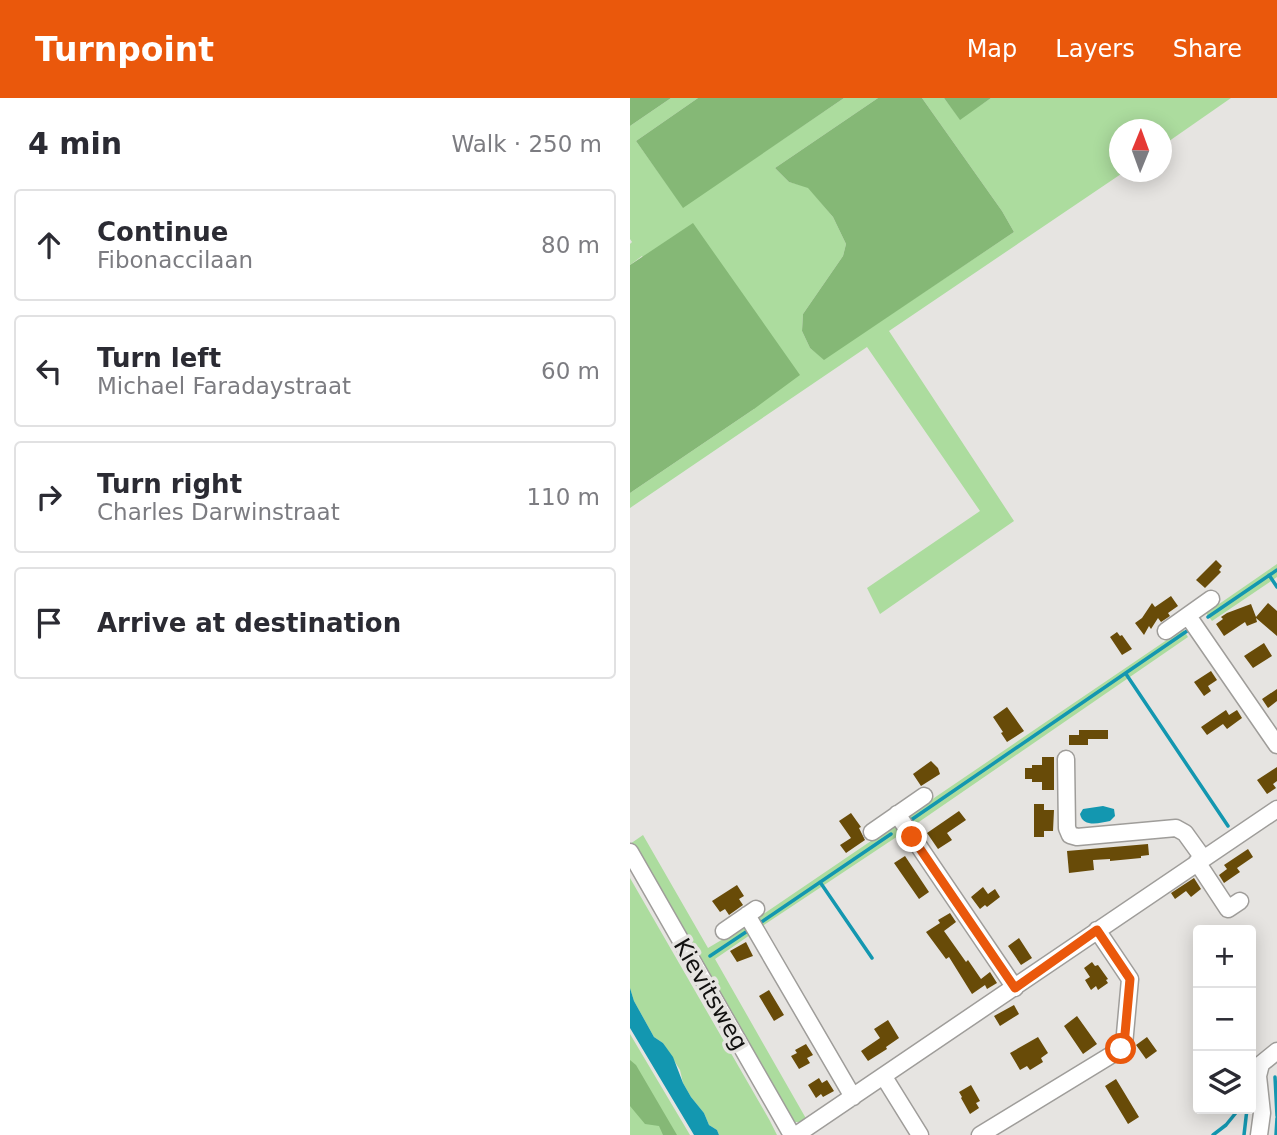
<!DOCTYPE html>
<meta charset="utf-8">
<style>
body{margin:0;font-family:"DejaVu Sans",sans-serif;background:#f2f2f3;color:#2b2b33}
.controls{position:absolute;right:21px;bottom:21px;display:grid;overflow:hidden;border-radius:7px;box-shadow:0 4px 18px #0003}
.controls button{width:63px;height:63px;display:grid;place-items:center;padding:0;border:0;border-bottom:2px solid #e1e1e2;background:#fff;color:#2b2b33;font:35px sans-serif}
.compass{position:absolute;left:479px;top:21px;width:63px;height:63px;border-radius:50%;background:#fff;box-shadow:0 4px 18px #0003;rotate:1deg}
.stop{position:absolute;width:21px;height:21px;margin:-16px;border:5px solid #ea580c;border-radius:50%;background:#fff}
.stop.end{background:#ea580c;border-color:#fff;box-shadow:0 2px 7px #0008}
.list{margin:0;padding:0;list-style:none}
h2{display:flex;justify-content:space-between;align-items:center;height:91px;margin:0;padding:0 28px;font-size:30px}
h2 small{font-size:23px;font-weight:400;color:#7c7c81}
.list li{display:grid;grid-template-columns:46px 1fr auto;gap:21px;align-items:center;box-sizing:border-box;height:112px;margin:0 14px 14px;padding:0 14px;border:2px solid #e1e1e2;border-radius:7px}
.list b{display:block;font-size:26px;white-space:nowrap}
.list p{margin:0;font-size:23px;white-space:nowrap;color:#7c7c81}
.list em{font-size:23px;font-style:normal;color:#7c7c81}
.icon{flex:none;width:38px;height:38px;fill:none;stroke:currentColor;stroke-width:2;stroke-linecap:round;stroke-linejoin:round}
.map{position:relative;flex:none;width:647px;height:1037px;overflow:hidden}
header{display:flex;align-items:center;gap:42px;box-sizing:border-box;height:98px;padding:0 35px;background:#ea580c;color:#fff}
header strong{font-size:33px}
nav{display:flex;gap:38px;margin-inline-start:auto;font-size:24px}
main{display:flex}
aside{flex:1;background:#fff}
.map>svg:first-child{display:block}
.green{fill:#acdc9e}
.forest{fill:#85b876}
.water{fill:#1397b0}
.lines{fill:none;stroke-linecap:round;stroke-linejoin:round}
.stream{stroke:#1397b0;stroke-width:3.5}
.building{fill:#684b08}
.minor-casing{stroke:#9f9d9a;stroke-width:19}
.minor{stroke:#fff;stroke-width:16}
.route{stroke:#ea580c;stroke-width:9}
.labels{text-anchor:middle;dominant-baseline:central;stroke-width:7;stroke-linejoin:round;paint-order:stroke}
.street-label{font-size:23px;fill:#121110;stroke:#e6e4e1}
</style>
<header>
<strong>Turnpoint</strong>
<nav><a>Map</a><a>Layers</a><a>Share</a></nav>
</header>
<main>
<aside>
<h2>4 min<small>Walk · 250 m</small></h2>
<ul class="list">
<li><svg class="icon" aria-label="ahead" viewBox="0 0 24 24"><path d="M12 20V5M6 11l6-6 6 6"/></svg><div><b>Continue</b><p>Fibonaccilaan</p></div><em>80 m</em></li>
<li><svg class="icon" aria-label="left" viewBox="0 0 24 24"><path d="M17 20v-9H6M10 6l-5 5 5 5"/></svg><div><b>Turn left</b><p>Michael Faradaystraat</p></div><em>60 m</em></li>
<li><svg class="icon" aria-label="right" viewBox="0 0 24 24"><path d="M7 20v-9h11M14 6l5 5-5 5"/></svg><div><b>Turn right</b><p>Charles Darwinstraat</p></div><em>110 m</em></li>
<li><svg class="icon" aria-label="arrive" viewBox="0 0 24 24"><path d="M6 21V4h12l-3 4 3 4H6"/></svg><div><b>Arrive at destination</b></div></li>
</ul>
</aside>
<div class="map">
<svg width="647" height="1037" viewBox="0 0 647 1037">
<rect width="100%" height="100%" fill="#e6e4e1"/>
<path class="green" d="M 41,0 L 68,0 L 6,43 L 53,109 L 214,0 L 248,0 L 145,70 L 159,84 L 178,89 L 203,119 L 216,146 L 213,158 L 173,216 L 172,233 L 180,250 L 194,261 L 384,134 L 372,113 L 292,0 L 314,0 L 330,21 L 361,0 L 601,0 L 532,48 L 531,32 L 489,32 L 489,74 L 494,74 L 259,233 L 384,423 L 250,516 L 237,490 L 350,413 L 237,249 L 0,410 L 0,395 L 124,311 L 12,158 L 0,167 L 0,146 L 2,144 L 0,141 L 0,28 Z
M 647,466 L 647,479 L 582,523 L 576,515 Z
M 553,531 L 558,539 L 283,728 L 279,717 Z
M 266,726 L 274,734 L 131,829 L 129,819 Z
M 13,737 L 78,850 L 110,831 L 115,829 L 120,837 L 85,861 L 178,1024 L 162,1024 L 0,746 Z
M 0,780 L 140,1023 L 147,1037 L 89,1037 L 87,1032 L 79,1027 L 74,1015 L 61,999 L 53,985 L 50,972 L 33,945 L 24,939 L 4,903 L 0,890 Z
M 0,936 L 60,1037 L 0,1037 Z"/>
<path class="forest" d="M 0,0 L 41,0 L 0,28 Z
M 68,0 L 214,0 L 53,110 L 6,43 Z
M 248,0 L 292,0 L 372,113 L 384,134 L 194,262 L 180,250 L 172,233 L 173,216 L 213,158 L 216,146 L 203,119 L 178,90 L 159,84 L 145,70 Z
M 314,0 L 361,0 L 330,22 Z
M 63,125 L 170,277 L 124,311 L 0,395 L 0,167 Z
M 0,962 L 6,967 L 47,1037 L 33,1037 L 29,1028 L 15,1026 L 0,1008 Z"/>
<path class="water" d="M 473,708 L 484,711 L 485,718 L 480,723 C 470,725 453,730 450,716 L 453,711 Z
M 0,890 L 4,903 L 24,939 L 33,945 L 43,959 L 53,985 L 61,999 L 74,1015 L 79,1027 L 87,1032 L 89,1037 L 64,1037 L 0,930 Z"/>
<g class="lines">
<path class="stream" d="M 639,477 L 647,489
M 578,519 L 647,472
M 496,576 L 598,728
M 281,722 L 557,533
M 190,784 L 242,860
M 130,825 L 261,736
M 80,858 L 116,834
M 645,979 L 647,1018
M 583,1037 L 596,1027 L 609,1011
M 614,1037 L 617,1011
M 646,1037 L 647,1020"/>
</g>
<path class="building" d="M 586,462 L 592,468 L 589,472 L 591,474 L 575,490 L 566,482 Z
M 541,498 L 548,508 L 538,515 L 540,518 L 531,524 L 528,520 L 521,531 L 519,528 L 514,537 L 505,525 L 512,520 L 522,505 L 525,509 Z
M 638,505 L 647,513 L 647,538 L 626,520 L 627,524 L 617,528 L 615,524 L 594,538 L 586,526 L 593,521 L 591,519 L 597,515 L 621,506 L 626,519 Z
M 487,534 L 490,538 L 492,537 L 502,551 L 492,557 L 480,539 Z
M 634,545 L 642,558 L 623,570 L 614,558 Z
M 581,573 L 587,582 L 578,588 L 581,593 L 574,598 L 564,584 Z
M 647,591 L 647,603 L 638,610 L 632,601 Z
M 377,609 L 394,633 L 377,644 L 371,635 L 373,634 L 363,619 Z
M 596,612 L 599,617 L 607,612 L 612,620 L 597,631 L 593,626 L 577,637 L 571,629 Z
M 449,632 L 478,632 L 478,641 L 458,641 L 458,647 L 439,647 L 439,637 L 449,637 Z
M 412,659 L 424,659 L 424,692 L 412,692 L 412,684 L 402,684 L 402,681 L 395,681 L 395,670 L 402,670 L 402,667 L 412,667 Z
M 301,663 L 308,670 L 310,676 L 291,688 L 283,676 Z
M 647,669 L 647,683 L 643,686 L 646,690 L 637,696 L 627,682 Z
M 404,706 L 414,706 L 414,712 L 424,712 L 423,733 L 414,733 L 414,739 L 404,739 Z
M 329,713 L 336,722 L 317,735 L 322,742 L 308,751 L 297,735 Z
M 221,715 L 231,729 L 229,730 L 235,742 L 216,755 L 210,747 L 221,740 L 209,723 Z
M 518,746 L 519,757 L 511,758 L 511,760 L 480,763 L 480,761 L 463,762 L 464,772 L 439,775 L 437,753 Z
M 618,751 L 623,759 L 607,770 L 610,774 L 594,785 L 589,777 L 597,771 L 594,767 Z
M 275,758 L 299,794 L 289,801 L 264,765 Z
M 564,780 L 571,791 L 561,799 L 556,793 L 545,801 L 541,795 Z
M 107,787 L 114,798 L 109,801 L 113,807 L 99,817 L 95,811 L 90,814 L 82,803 Z
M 353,789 L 358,796 L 365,791 L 370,799 L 357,809 L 355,807 L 350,811 L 341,799 Z
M 320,815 L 326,824 L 314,833 L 336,864 L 338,862 L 351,881 L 360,874 L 367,885 L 357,891 L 355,887 L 342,896 L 319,859 L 316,861 L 296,834 L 310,825 L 308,822 Z
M 389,840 L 402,860 L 391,867 L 378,848 Z
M 116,844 L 123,858 L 107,864 L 100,853 Z
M 462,864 L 465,868 L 468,867 L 478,881 L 476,882 L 478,885 L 468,892 L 466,888 L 461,892 L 455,882 L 460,879 L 454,870 Z
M 139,892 L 154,917 L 144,923 L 129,898 Z
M 384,907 L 389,916 L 370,928 L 364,918 Z
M 447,918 L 467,946 L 453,956 L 434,928 Z
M 258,922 L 269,940 L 256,949 L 257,951 L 238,963 L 231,953 L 250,940 L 244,931 Z
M 408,939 L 418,955 L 411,960 L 413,964 L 400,972 L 397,968 L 390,972 L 380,955 Z
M 517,939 L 527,953 L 516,961 L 506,947 Z
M 176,946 L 183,957 L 177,960 L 180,965 L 169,971 L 161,958 L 167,955 L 165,952 Z
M 189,980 L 192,985 L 197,982 L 204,993 L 193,999 L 191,996 L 186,1000 L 178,987 Z
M 486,981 L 509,1019 L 498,1026 L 475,988 Z
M 341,987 L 350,1003 L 346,1005 L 349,1010 L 340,1016 L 331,1000 L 332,999 L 329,994 Z"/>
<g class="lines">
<g class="minor-casing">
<path id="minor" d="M 558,518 L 647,647
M 536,533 L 581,501
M 436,661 L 437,730 L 440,737 L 447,739 L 546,730 L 555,735 L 573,760
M 267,716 L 385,890
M 242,734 L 294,698
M 0,754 L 162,1037
M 567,764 L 598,811 L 610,803
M 117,817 L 223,999
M 94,833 L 126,811
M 254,979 L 290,1037
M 166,1037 L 647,711
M 350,1037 L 491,951 L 494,947 L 500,881 L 467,832
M 629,1037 L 632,1015 L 628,978 L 631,966 L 647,953"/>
</g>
<use href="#minor" class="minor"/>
</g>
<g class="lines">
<path class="route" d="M 282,739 L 385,890 L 467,832 L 500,881 L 494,947 L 491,951"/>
</g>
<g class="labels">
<g class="street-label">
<text transform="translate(81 896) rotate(60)">Kievitsweg</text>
</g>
</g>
</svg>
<div class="controls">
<button>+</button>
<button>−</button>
<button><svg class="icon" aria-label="layers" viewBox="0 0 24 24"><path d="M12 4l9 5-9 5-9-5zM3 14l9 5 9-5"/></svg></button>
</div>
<svg class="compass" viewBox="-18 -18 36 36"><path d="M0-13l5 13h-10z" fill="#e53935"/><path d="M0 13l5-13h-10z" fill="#7c7c81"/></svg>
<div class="stop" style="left:491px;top:951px"></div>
<div class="stop end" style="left:282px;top:739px"></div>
</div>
</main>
